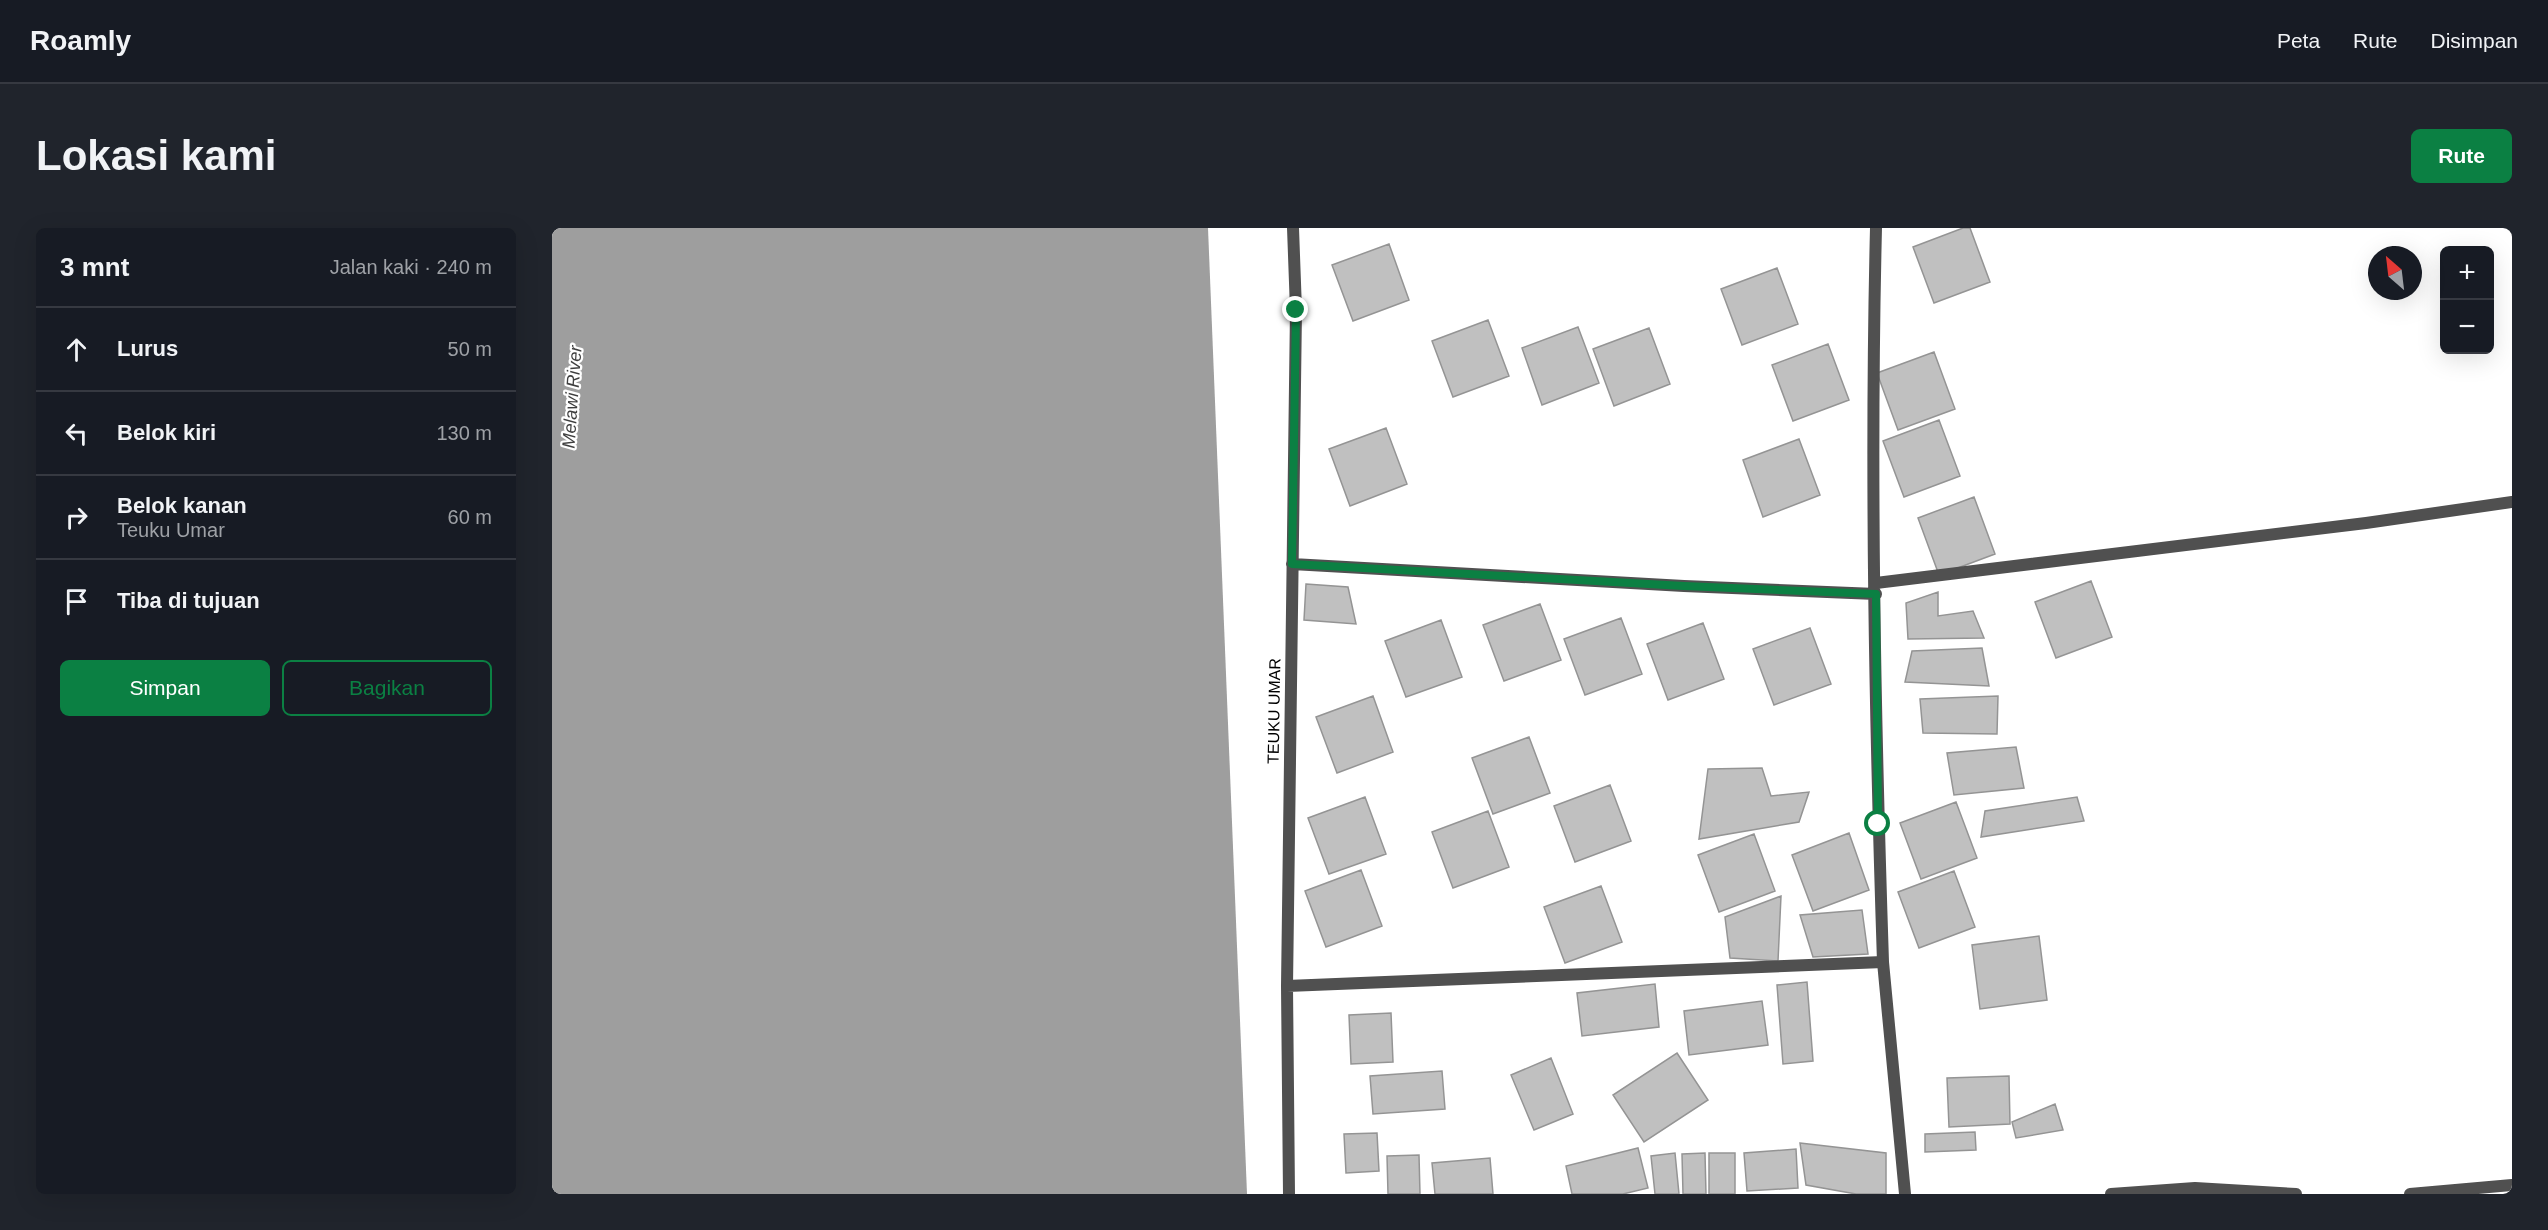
<!DOCTYPE html>
<html lang="id">
<meta charset="utf-8">
<style>
body{margin:0;font-family:Helvetica,sans-serif;background:#20242c;color:#f1f3f6}
.controls{position:absolute;right:18px;top:18px;display:grid;overflow:hidden;border-radius:9px;box-shadow:0 6px 24px #0002}
.controls button{width:54px;height:54px;display:grid;place-items:center;padding:0;border:0;border-bottom:2px solid #363941;background:#171b24;color:#f1f3f6;font:30px sans-serif}
.compass{position:absolute;left:1816px;top:18px;width:54px;height:54px;border-radius:50%;background:#171b24;box-shadow:0 6px 24px #0002;rotate:332deg}
.stop{position:absolute;width:18px;height:18px;margin:-14px;border:4px solid #0b8043;border-radius:50%;background:#fff}
.stop.end{background:#0b8043;border-color:#fff;box-shadow:0 2px 6px #0008}
.list{margin:0;padding:0;list-style:none}
h2{display:flex;justify-content:space-between;align-items:center;height:78px;margin:0;padding:0 24px;font-size:26px}
h2 small{font-size:20px;font-weight:400;color:#9ea1a6}
.list li{display:grid;grid-template-columns:39px 1fr auto;gap:18px;align-items:center;box-sizing:border-box;height:84px;padding:0 24px;border-top:2px solid #363941}
.list b{display:block;font-size:22px;white-space:nowrap}
.list p{margin:0;font-size:20px;white-space:nowrap;color:#9ea1a6}
.list em{font-size:20px;font-style:normal;color:#9ea1a6}
.actions{display:flex;gap:12px;padding:18px 24px}
.actions a{flex:1;padding:14px 0;border:2px solid #0b8043;border-radius:9px;text-align:center;font-size:21px;color:#0b8043}
.actions .main{background:#0b8043;color:#fff}
.icon{flex:none;width:33px;height:33px;fill:none;stroke:currentColor;stroke-width:2;stroke-linecap:round;stroke-linejoin:round}
.map{position:relative;flex:none;width:1960px;height:966px;overflow:hidden;border-radius:9px}
header{display:flex;align-items:center;gap:36px;box-sizing:border-box;height:84px;padding:0 30px;background:#171b24;border-bottom:2px solid #363941}
header strong{font-size:28px}
nav{display:flex;gap:33px;margin-inline-start:auto;font-size:21px}
.intro{display:flex;align-items:center;justify-content:space-between;box-sizing:border-box;height:144px;padding:0 36px}
h1{margin:0;font-size:42px}
.button{padding:15px 27px;border-radius:9px;background:#0b8043;color:#fff;font-size:21px;font-weight:700}
main{display:flex;gap:36px;padding:0 36px}
aside{flex:1;background:#171b24;border-radius:9px;box-shadow:0 6px 24px #0002}
.map>svg:first-child{display:block}
.water{fill:#9e9e9e}
.building{fill:#c0c0c0;stroke:#949494;stroke-width:1.5}
.lines{fill:none;stroke-linecap:round;stroke-linejoin:round}
.minor{stroke:#505050;stroke-width:12}
.route{stroke:#0b8043;stroke-width:8}
.labels{text-anchor:middle;dominant-baseline:central;stroke-width:4.5;stroke-linejoin:round;paint-order:stroke}
.street-label{font-size:16px;fill:#000;stroke:#fff}
.water-label{font-size:18px;font-style:italic;fill:#3f3f3f;stroke:#fff}
</style>
<header>
<strong>Roamly</strong>
<nav><a>Peta</a><a>Rute</a><a>Disimpan</a></nav>
</header>
<div class="intro"><h1>Lokasi kami</h1><a class="button">Rute</a></div>
<main>
<aside>
<h2>3 mnt<small>Jalan kaki · 240 m</small></h2>
<ul class="list">
<li><svg class="icon" aria-label="ahead" viewBox="0 0 24 24"><path d="M12 20V5M6 11l6-6 6 6"/></svg><div><b>Lurus</b></div><em>50 m</em></li>
<li><svg class="icon" aria-label="left" viewBox="0 0 24 24"><path d="M17 20v-9H6M10 6l-5 5 5 5"/></svg><div><b>Belok kiri</b></div><em>130 m</em></li>
<li><svg class="icon" aria-label="right" viewBox="0 0 24 24"><path d="M7 20v-9h11M14 6l5 5-5 5"/></svg><div><b>Belok kanan</b><p>Teuku Umar</p></div><em>60 m</em></li>
<li><svg class="icon" aria-label="arrive" viewBox="0 0 24 24"><path d="M6 21V4h12l-3 4 3 4H6"/></svg><div><b>Tiba di tujuan</b></div></li>
</ul>
<div class="actions"><a class="main">Simpan</a><a>Bagikan</a></div>
</aside>
<div class="map">
<svg width="1960" height="966" viewBox="0 0 1960 966">
<rect width="100%" height="100%" fill="#fff"/>
<path class="water" d="M 0,0 L 656,0 L 695,966 L 0,966 Z"/>
<path class="building" d="M 1411,0 L 1418,0 L 1438,54 L 1382,75 L 1361,19 Z
M 837,16 L 857,72 L 801,93 L 780,37 Z
M 1225,40 L 1246,96 L 1190,117 L 1169,61 Z
M 936,92 L 957,148 L 901,169 L 880,113 Z
M 1026,99 L 1047,155 L 990,177 L 970,120 Z
M 1097,100 L 1118,156 L 1062,178 L 1041,121 Z
M 1276,116 L 1297,172 L 1241,193 L 1220,137 Z
M 1382,124 L 1403,181 L 1346,202 L 1325,145 Z
M 1387,192 L 1408,248 L 1352,269 L 1331,213 Z
M 834,200 L 855,256 L 798,278 L 777,221 Z
M 1247,211 L 1268,267 L 1211,289 L 1191,232 Z
M 1422,269 L 1443,326 L 1387,347 L 1366,290 Z
M 1539,353 L 1560,409 L 1504,430 L 1483,374 Z
M 754,356 L 796,359 L 804,396 L 752,392 Z
M 1386,364 L 1386,388 L 1421,383 L 1432,410 L 1356,411 L 1354,375 Z
M 988,376 L 1009,432 L 952,453 L 931,397 Z
M 1069,390 L 1090,446 L 1033,467 L 1012,411 Z
M 889,392 L 910,449 L 854,469 L 833,413 Z
M 1151,395 L 1172,451 L 1116,472 L 1095,416 Z
M 1258,400 L 1279,456 L 1222,477 L 1201,421 Z
M 1430,420 L 1437,458 L 1353,454 L 1360,423 Z
M 821,468 L 841,524 L 785,545 L 764,489 Z
M 1446,468 L 1445,506 L 1371,505 L 1368,471 Z
M 977,509 L 998,565 L 941,586 L 920,530 Z
M 1464,519 L 1472,560 L 1402,567 L 1395,525 Z
M 1210,540 L 1219,568 L 1257,564 L 1247,594 L 1147,611 L 1156,541 Z
M 1058,557 L 1079,613 L 1023,634 L 1002,578 Z
M 813,569 L 834,626 L 777,646 L 756,590 Z
M 1525,569 L 1532,593 L 1429,609 L 1433,583 Z
M 1404,574 L 1425,630 L 1369,651 L 1348,595 Z
M 936,583 L 957,639 L 901,660 L 880,604 Z
M 1297,605 L 1317,662 L 1261,683 L 1240,627 Z
M 1202,606 L 1223,663 L 1167,684 L 1146,627 Z
M 809,642 L 830,698 L 774,719 L 753,663 Z
M 1402,643 L 1423,699 L 1367,720 L 1346,664 Z
M 1049,658 L 1070,714 L 1013,735 L 992,679 Z
M 1229,668 L 1226,733 L 1178,730 L 1173,689 Z
M 1310,682 L 1316,726 L 1261,729 L 1248,687 Z
M 1487,708 L 1495,772 L 1428,781 L 1420,717 Z
M 1255,754 L 1261,833 L 1231,836 L 1225,757 Z
M 1103,756 L 1107,799 L 1030,808 L 1025,765 Z
M 1210,773 L 1216,817 L 1137,827 L 1132,783 Z
M 839,785 L 841,834 L 799,836 L 797,787 Z
M 1125,825 L 1156,872 L 1092,914 L 1061,867 Z
M 999,830 L 1021,886 L 982,902 L 959,847 Z
M 890,843 L 893,881 L 821,886 L 818,848 Z
M 1457,848 L 1458,896 L 1397,899 L 1395,850 Z
M 1503,876 L 1511,902 L 1464,910 L 1460,894 Z
M 1423,904 L 1424,922 L 1373,924 L 1373,906 Z
M 825,905 L 827,943 L 794,945 L 792,906 Z
M 1248,915 L 1334,925 L 1334,966 L 1304,966 L 1254,957 Z
M 1086,920 L 1096,960 L 1071,966 L 1020,966 L 1014,938 Z
M 1244,921 L 1246,960 L 1195,963 L 1192,925 Z
M 1123,925 L 1127,966 L 1103,966 L 1099,928 Z
M 1153,925 L 1154,966 L 1131,966 L 1130,926 Z
M 1157,925 L 1183,925 L 1183,966 L 1157,966 Z
M 867,927 L 868,966 L 836,966 L 835,928 Z
M 938,930 L 941,966 L 883,966 L 880,935 Z"/>
<g class="lines">
<path class="minor" d="M 1324,0 C 1318,245 1323,490 1331,734
M 740,336 L 1132,358 L 1324,366
M 1324,355 L 1814,295 L 1960,274
M 735,758 L 1331,734 L 1353,966
M 737,966 L 735,758 L 744,82 L 741,0
M 1559,966 L 1643,960 L 1744,966
M 1858,966 L 1960,957"/>
</g>
<g class="lines">
<path class="route" d="M 744,82 L 740,336 L 1132,358 L 1324,366 L 1326,596"/>
</g>
<g class="labels">
<g class="street-label">
<text transform="translate(722 483) rotate(-89)">TEUKU UMAR</text>
</g>
<g class="water-label">
<text transform="translate(20 169) rotate(-86)">Melawi River</text>
</g>
</g>
</svg>
<div class="controls">
<button>+</button>
<button>−</button>
</div>
<svg class="compass" viewBox="-18 -18 36 36"><path d="M0-13l5 13h-10z" fill="#e53935"/><path d="M0 13l5-13h-10z" fill="#9ea1a6"/></svg>
<div class="stop" style="left:1326px;top:596px"></div>
<div class="stop end" style="left:744px;top:82px"></div>
</div>
</main>
